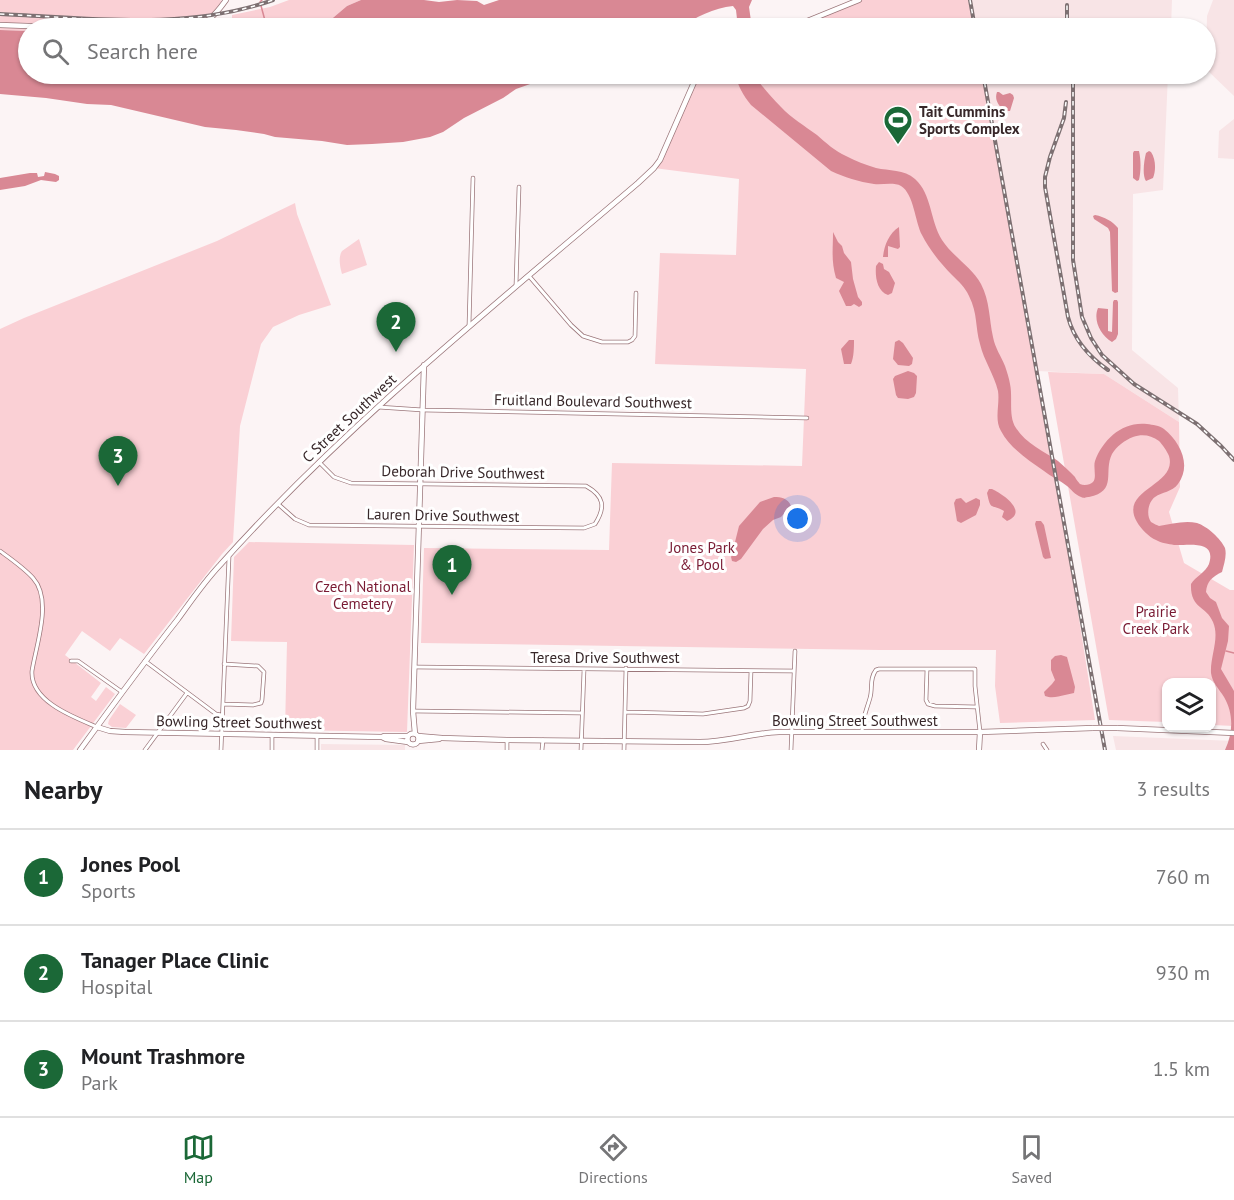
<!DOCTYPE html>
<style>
body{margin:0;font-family:"PT Sans",sans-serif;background:#f2f2f2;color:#202124}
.controls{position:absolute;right:18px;bottom:18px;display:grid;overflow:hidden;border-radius:12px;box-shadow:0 2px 4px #0004}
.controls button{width:54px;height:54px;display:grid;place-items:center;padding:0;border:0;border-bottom:2px solid #e0e0e0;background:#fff;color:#202124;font:30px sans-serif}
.you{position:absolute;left:798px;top:519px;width:21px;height:21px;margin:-15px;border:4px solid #fff;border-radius:50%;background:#1a73e8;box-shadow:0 0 0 9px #1a73e833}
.badge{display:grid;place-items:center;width:39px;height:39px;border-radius:50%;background:#1b6837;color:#fff;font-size:20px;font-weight:700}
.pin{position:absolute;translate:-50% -50px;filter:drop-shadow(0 2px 3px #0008)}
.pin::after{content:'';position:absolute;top:32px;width:21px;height:18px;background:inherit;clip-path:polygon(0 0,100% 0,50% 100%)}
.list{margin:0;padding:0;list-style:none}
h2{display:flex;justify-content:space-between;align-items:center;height:78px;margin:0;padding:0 24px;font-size:26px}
h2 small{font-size:20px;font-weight:400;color:#757577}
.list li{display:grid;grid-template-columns:39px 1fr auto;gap:18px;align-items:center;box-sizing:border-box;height:96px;padding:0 24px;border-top:2px solid #e0e0e0}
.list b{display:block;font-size:22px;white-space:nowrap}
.list p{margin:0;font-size:20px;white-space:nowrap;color:#757577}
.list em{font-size:20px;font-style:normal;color:#757577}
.icon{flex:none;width:33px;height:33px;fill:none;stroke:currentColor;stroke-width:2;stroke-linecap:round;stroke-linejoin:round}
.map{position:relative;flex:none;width:1234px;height:750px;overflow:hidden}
.search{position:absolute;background:#fff;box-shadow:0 2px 4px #0004;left:18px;right:18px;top:18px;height:66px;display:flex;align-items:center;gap:15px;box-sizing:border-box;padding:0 21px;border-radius:33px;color:#757577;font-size:22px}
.sheet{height:366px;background:#fff}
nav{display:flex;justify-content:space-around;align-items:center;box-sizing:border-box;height:84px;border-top:2px solid #e0e0e0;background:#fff;font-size:16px;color:#757577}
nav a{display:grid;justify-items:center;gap:3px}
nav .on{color:#1b6837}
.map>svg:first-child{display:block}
.built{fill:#f8e4e6}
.green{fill:#fad0d5}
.water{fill:#d98894}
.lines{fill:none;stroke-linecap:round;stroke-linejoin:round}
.stream{stroke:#d98894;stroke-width:1.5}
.street-casing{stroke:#9b767a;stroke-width:4.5}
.secondary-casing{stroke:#9b767a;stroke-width:6}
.street{stroke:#fff;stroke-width:3}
.secondary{stroke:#fff;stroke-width:4.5}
.rail-casing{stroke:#7d7072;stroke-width:4}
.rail{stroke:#fff;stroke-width:1.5;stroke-dasharray:4.5;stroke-linecap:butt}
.secondary-bridge-casing{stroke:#9b767a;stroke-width:6;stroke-linecap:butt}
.secondary-bridge{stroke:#fff;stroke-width:4.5}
.labels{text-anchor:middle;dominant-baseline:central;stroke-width:6;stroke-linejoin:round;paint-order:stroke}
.poi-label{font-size:15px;font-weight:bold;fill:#372729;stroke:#fff;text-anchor:start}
.street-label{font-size:15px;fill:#372729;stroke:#fff}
.park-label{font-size:15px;fill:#791a33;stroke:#fff}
</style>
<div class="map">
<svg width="1234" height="750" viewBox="0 0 1234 750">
<rect width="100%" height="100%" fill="#fcf4f5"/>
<path class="built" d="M 970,0 L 1172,0 L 1171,28 L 975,28 Z
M 1213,0 L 1234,0 L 1234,96 L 1207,70 L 1206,64 L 1207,16 Z
M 984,74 L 1168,74 L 1163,190 L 1133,194 L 1132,350 L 1178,388 L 1179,422 L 1104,374 L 1037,371 Z
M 1234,119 L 1234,159 L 1218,158 L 1219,131 Z
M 1113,736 L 1234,741 L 1233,750 L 1116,750 Z
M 321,744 L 405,745 L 405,750 L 321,750 Z"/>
<path class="green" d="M 0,0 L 220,0 L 225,2 L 204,28 L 28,28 L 28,31 L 0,30 Z
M 289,0 L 361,0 L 347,6 L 321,28 L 232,28 L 232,15 L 270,7 Z
M 859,0 L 970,0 L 975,28 L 790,28 Z
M 700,74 L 983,74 L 1059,492 L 1095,720 L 1000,723 L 995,686 L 996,650 L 880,650 L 421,643 L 424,548 L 609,550 L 612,463 L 802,466 L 806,369 L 655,364 L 660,253 L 736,255 L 739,179 L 654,168 Z
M 295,203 L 297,214 L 331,305 L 299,315 L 273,327 L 261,344 L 240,426 L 233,542 L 222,554 L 144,654 L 120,638 L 110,651 L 82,631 L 65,655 L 101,683 L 91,697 L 96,701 L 106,687 L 115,694 L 73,750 L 0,750 L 0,329 L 24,318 L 217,241 Z
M 359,239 L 367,265 L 342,274 C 340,267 338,257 342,251 Z
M 1048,372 L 1104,374 L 1179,422 L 1180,487 L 1169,512 L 1184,563 L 1230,590 L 1234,590 L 1234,726 L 1212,725 L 1212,682 L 1166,682 L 1166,722 L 1109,720 Z
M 249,542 L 414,545 L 407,732 L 285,730 L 287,642 L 231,641 L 234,557 Z
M 120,704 L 136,715 L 126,728 L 112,727 L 108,724 L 109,720 Z"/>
<path class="water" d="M 361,0 L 424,0 L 439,2 L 457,0 L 477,1 L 484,5 L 499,0 L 752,0 L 749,7 L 752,28 L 738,28 L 736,10 L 733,6 C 714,8 695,17 680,28 L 321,28 L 347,6 Z
M 0,30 L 28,31 L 28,74 L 561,74 L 551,80 L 533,83 L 516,89 L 503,98 L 464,118 L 443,132 L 430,137 L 403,142 L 372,144 L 347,145 L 322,141 L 275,137 L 264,134 L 236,130 L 205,127 L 111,105 L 87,104 L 46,98 L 0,94 Z
M 735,74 L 753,74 L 754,76 C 763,87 771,97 781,107 C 791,118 805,126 817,135 C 826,143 835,151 846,156 C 855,161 866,165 876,168 C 889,171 904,169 915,179 C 932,194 930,221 942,240 C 953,257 972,267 981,284 C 990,301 989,319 993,337 C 995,348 1001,356 1005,366 C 1007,372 1009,378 1010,384 C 1013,398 1008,416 1016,428 C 1026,444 1044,451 1058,461 C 1064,466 1070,472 1075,477 C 1075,478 1080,484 1080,484 C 1084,486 1090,485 1093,482 C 1097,478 1093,467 1095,461 C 1103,439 1123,421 1147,424 C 1153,425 1159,425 1164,429 C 1180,442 1192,465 1178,484 C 1172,492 1162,492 1155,497 C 1148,502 1146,515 1151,522 C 1154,524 1157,525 1159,526 C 1171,524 1185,520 1197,523 C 1207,526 1221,539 1225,548 C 1227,556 1224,564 1222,572 C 1212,577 1207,581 1206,592 L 1210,598 L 1216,602 L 1222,618 L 1229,626 L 1228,641 L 1221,669 L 1234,691 L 1234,750 L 1225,750 C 1233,733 1234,714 1224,697 C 1219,689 1212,682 1211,673 C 1210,656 1220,638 1213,622 C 1206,605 1190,609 1191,584 C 1195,577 1206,572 1209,564 C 1217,539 1187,546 1174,545 C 1169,544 1161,543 1156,540 C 1149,537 1141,529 1137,522 C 1118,489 1178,486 1169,456 C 1167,451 1162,444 1159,441 C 1151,435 1142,434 1133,437 C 1125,440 1116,447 1112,454 C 1103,472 1118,491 1089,497 C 1084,497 1086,499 1081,497 C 1075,495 1071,489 1067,486 C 1060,480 1051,477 1044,471 C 1028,460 1010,448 1001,431 C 994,419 1000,405 998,391 C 994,374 984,361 980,344 C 975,327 978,314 969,296 C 965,287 959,282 952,275 C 941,264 929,249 922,235 C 915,222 914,194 901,186 C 894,182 882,185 874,184 C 859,182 844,177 831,171 L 751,105 C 743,95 738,86 735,74 Z
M 997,92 L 999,92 L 1003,95 L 1010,93 L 1013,95 L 1014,98 L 1010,111 L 1006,111 C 999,107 994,100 997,92 Z
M 1134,151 L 1139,151 C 1141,160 1141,171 1139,180 L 1137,181 L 1133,178 L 1133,153 Z
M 1149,151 L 1151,152 C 1156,159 1156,171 1153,178 L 1146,181 C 1142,175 1144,161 1146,153 Z
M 45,172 L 55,174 L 59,176 L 59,180 L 56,182 L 41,180 L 25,186 L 0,190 L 0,178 L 30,173 L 37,173 L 38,177 L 44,176 Z
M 1095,215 C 1105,217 1112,221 1118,228 L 1118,292 L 1115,293 L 1112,291 L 1110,232 L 1108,228 L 1094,219 L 1093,216 Z
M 899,227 L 900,247 L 898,249 L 888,246 L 888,257 L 883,257 C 884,246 889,233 899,227 Z
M 833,232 L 838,242 L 842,246 L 844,253 L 851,262 L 853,279 L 858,297 L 862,302 L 862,305 L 859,307 L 854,304 L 851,306 L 846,306 L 839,291 L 844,282 L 836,278 C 831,261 833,249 833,232 Z
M 879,262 L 883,264 L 884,269 L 889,272 L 895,283 L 892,293 L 888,295 C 877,291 875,277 876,266 Z
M 1114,300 L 1117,300 L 1118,302 L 1118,334 L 1116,339 L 1112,342 C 1100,335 1093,320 1098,308 L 1108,309 L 1108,331 L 1112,332 L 1113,302 Z
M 849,340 L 854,340 C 854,347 854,357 851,364 L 844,364 L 841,349 Z
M 899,340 L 903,343 L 913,358 L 912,364 L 909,366 L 898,365 L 893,359 L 895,342 Z
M 908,371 L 914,373 L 917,376 L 916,393 L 914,397 L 908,399 L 898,398 L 896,395 L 893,379 L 895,376 Z
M 989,489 L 992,489 C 1003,494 1029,512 1007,521 L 1002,517 L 1004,511 C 991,503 991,512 987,493 Z
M 774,497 C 781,497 788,498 791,506 L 781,517 L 773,520 L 763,529 L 741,559 L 736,562 L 732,561 L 731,557 L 732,555 L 732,547 L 735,542 L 739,526 L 760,502 Z
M 961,498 L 966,503 L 976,498 L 980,500 L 980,505 L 976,515 L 961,523 L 957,521 L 954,503 L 956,499 Z
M 1036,521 L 1041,521 L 1044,525 L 1051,558 L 1045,559 L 1043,557 L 1035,524 Z
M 1061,655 L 1067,657 L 1075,687 L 1074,693 C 1071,694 1068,694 1065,695 C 1058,696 1053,699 1045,696 L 1044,692 L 1052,684 L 1055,680 L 1051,670 L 1051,660 L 1055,656 Z"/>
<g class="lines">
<path class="stream" d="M 262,0 L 260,2 L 267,28
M 1226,651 L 1234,653"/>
<g class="street-casing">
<path id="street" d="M 529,276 L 571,325 L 583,336 L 602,342 L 628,342 L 632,340 L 635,336 L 636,293
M 516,285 L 519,187
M 469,325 L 473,178
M 378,407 L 423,410 L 807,418
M 278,504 L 295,519 L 309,525 L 584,528 L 595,524 C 606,507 604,496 586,486 L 351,483 L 334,477 L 319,462
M 0,551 C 11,559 24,568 33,578 C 53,600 36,645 32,671 C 30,701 73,717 97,727
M 71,661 L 78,661 L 122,692
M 145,661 L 216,714 L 221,715
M 415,667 C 541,669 668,669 794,671
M 927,669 L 926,700 L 928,704 L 935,706 L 977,707
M 223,704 L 253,705 L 261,703 L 262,700 L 264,672 L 258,666 L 224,664
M 413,711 L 582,713
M 625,712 L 703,714 L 744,708 L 748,706 L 750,701 L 751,671
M 862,731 C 863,716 866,712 870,698 C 873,688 869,679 876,670 L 879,669 L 975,669 L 975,686 L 980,732
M 1043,744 L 1047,750
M 145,750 L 187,693
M 221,750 L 229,557
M 272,750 L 272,735
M 317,750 L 317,736
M 507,750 L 507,740
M 542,750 L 543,740
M 581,750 L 584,670
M 624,750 L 626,668
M 791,750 L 795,651"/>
</g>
<g class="secondary-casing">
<path id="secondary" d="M 0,25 L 83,28
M 185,28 C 206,25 214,17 226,0
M 790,28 L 859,0
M 97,727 L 110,731 L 125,732 L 382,737 L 384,736 L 408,736
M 1117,728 L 1234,733
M407.5 739a5.5 5.5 0 1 1 11 0a5.5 5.5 0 1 1-11 0Z
M 415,734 L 413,711 L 424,365
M 418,736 L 442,738 L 507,740 L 700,742 C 727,742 752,733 779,732 L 980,732 L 1093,728
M 382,737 L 386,739 L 408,742
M 418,741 L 439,739
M 80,750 C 112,706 144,662 178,619 C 191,601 204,582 220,565 C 346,424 495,305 638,183 L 654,168 L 660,160 L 695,80 L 700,74
M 979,750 L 980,732"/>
</g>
<use href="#street" class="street"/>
<use href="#secondary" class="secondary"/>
<g class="rail-casing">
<path id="rail" d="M 970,0 L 975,28
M 0,14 C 91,18 186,31 273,0
M 1067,28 L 1067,5
M 983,74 L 1105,750
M 1073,74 L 1073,260 L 1082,317 L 1091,338 L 1102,355 L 1134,384 L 1197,424 L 1221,446 L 1234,460
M 1066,102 L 1064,118 L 1050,157 L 1045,177 L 1045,187 L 1068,317 C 1074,340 1088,356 1108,370"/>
</g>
<use href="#rail" class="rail"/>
<g class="secondary-bridge-casing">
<path id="secondary-bridge" d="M 1093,728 L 1117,728"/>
</g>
<use href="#secondary-bridge" class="secondary-bridge"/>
</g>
<defs>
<g id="stadium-pin" transform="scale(1.5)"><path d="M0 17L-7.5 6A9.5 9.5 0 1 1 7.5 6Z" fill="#1b6837" stroke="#fff"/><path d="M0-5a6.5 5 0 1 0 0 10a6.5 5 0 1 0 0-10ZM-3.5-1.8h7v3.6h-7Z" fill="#fff"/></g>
</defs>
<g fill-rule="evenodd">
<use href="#stadium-pin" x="898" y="120"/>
</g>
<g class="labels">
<g class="poi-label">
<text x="919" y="111">Tait Cummins<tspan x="919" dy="17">Sports Complex</tspan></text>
</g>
<g class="street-label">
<text transform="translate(593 401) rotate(1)">Fruitland Boulevard Southwest</text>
<text transform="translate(349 418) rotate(-43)">C Street Southwest</text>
<text transform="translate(463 472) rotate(1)">Deborah Drive Southwest</text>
<text transform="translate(443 515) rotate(1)">Lauren Drive Southwest</text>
<text x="605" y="657">Teresa Drive Southwest</text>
<text x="855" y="720">Bowling Street Southwest</text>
<text transform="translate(239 722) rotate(1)">Bowling Street Southwest</text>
</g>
<g class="park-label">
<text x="702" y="547">Jones Park<tspan x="702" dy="17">&amp; Pool</tspan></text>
<text x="363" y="586">Czech National<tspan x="363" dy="17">Cemetery</tspan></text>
<text x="1156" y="611">Prairie<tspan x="1156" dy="17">Creek Park</tspan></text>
</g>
</g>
</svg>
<div class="controls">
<button><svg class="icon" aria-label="layers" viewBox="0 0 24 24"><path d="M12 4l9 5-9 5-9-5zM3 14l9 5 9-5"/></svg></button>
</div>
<div class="you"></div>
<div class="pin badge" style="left:452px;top:595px">1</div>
<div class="pin badge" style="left:396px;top:352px">2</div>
<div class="pin badge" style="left:118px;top:486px">3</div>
<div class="search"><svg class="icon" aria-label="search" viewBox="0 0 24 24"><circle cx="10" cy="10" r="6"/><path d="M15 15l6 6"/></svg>Search here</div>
</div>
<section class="sheet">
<h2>Nearby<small>3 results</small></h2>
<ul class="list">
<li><span class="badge">1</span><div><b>Jones Pool</b><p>Sports</p></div><em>760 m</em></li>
<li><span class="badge">2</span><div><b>Tanager Place Clinic</b><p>Hospital</p></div><em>930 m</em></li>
<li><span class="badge">3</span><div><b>Mount Trashmore</b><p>Park</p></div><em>1.5 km</em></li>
</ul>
</section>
<nav>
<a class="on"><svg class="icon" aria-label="map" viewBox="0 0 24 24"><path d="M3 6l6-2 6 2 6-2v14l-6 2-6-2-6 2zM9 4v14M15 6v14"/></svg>Map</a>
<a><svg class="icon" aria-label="directions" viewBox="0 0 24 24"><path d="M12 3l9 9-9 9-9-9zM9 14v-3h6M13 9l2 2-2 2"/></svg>Directions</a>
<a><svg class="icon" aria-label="saved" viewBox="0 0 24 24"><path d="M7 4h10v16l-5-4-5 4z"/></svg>Saved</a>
</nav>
